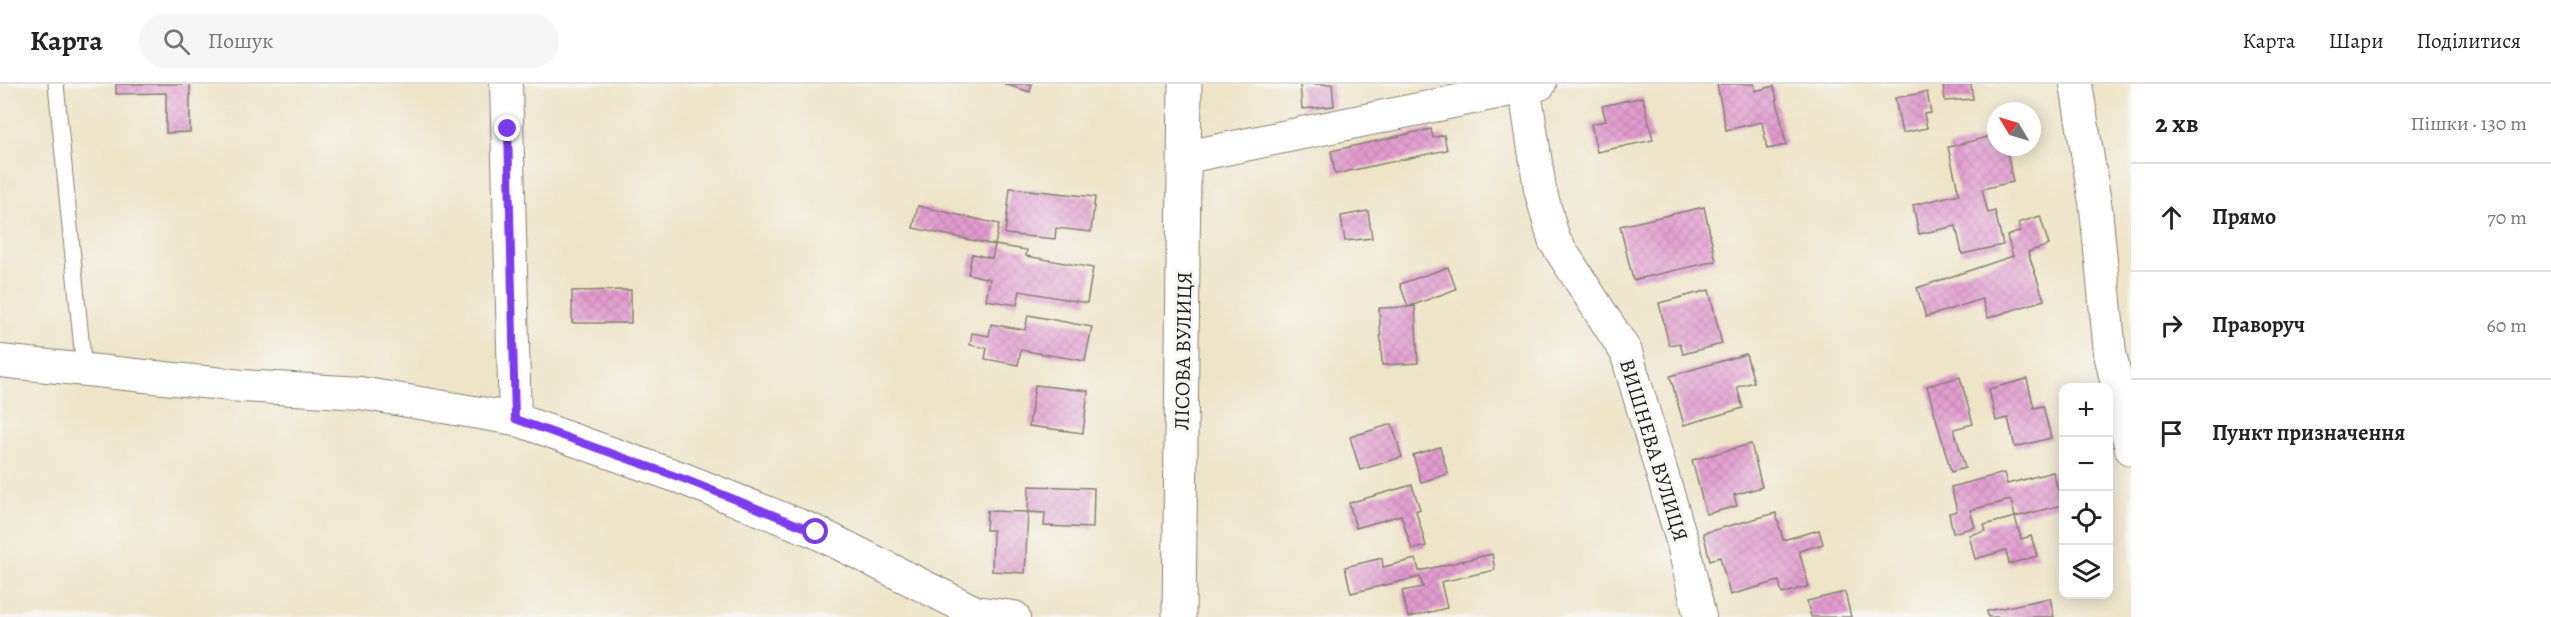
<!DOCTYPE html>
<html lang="uk">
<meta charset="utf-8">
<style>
body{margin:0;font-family:Alegreya,serif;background:#f6f6f6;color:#222}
.controls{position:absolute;right:18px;bottom:18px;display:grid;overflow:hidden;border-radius:12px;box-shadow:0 3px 15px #0003}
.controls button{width:54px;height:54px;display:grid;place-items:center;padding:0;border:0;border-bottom:2px solid #e0e0e0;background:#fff;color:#222;font:30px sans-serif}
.compass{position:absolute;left:1987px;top:18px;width:54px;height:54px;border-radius:50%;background:#fff;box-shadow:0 3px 15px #0003;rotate:308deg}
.stop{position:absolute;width:18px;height:18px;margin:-14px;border:4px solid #7c3aed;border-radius:50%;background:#fff}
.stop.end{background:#7c3aed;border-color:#fff;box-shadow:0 2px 6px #0008}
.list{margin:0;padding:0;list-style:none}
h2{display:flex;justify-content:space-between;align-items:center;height:78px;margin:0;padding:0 24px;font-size:26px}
h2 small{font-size:20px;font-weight:400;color:#767676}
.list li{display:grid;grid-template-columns:39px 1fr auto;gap:18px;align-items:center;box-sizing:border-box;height:108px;padding:0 24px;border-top:2px solid #e0e0e0}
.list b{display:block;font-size:22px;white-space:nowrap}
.list em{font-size:20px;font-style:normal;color:#767676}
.icon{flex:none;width:33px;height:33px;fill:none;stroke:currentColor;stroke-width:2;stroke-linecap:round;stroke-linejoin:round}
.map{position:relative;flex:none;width:2131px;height:533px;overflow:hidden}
header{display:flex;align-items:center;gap:36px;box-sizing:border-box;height:84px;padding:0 30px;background:#fff;border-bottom:2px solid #e0e0e0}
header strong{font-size:28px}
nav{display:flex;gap:33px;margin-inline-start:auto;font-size:21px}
.search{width:420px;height:54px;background:#f6f6f6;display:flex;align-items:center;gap:15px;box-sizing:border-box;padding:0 21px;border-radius:33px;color:#767676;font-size:22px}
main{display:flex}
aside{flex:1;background:#fff}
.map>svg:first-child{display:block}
.building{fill:url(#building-cross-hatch)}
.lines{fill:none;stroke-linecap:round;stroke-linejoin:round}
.service-casing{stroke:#858072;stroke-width:17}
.minor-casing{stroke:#858072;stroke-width:34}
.tertiary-casing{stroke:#858072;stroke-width:35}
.service{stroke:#fff;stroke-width:15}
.minor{stroke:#fff;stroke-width:32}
.tertiary{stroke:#fff;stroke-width:33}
.route{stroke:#7c3aed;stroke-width:8}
.labels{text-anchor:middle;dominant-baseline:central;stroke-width:6;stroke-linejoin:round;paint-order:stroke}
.street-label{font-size:21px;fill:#1c1c1c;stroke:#f6f6f2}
</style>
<header>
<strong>Карта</strong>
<div class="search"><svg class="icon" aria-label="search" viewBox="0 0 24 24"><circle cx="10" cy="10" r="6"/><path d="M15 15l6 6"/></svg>Пошук</div>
<nav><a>Карта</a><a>Шари</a><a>Поділитися</a></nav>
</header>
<main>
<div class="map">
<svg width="2131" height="533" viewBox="0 0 2131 533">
<defs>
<pattern id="building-cross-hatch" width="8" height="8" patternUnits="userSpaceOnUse" patternTransform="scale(1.5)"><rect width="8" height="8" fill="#e29bcf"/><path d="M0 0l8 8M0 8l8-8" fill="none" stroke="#c185b1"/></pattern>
</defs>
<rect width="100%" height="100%" fill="#f6f6f2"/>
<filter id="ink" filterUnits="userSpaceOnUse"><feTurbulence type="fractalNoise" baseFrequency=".0167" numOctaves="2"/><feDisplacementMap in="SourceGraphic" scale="12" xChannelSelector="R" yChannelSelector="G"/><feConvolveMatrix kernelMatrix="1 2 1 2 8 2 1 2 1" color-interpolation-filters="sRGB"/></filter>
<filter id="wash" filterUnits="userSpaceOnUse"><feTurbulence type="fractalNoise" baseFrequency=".008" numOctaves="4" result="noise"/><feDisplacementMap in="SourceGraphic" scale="24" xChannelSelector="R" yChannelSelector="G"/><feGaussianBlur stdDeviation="1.35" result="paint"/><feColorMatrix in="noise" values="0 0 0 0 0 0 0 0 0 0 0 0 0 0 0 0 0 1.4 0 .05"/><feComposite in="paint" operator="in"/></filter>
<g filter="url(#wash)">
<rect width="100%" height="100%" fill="#eee4c8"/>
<g id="blocks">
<path class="building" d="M 116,0 L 190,0 L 190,48 L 166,49 L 166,9 L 116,10 Z
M 1004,0 L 1032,0 L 1030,8 Z
M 1300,0 L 1332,0 L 1334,22 L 1302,25 Z
M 1717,0 L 1754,0 L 1755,7 L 1774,2 L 1786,61 L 1767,65 L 1762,38 L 1726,46 Z
M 1943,0 L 1971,0 L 1973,15 L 1945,17 Z
M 1927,8 L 1931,29 L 1924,30 L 1927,44 L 1902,49 L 1895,14 Z
M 1643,13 L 1653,56 L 1597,68 L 1591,40 L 1606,37 L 1602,22 Z
M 1431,45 L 1433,54 L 1444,51 L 1447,66 L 1335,90 L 1331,67 Z
M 1996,51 L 1996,63 L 2006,63 L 2013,98 L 1982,105 L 1988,129 L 1995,127 L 2003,161 L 1962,170 L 1956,142 L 1919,150 L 1913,121 L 1959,110 L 1948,63 Z
M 1010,104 L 1095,113 L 1091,148 L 1056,144 L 1055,155 L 1005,150 Z
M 918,122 L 999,140 L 995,161 L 913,144 Z
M 1704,123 L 1716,177 L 1633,196 L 1620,142 Z
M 1368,127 L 1372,154 L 1345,157 L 1341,132 Z
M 2040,132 L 2049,161 L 2028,168 L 2044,216 L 1988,234 L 1982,215 L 1926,233 L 1917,204 L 2013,172 L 2007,152 L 2021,147 L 2018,139 Z
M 995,161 L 1027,166 L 1026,172 L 1093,184 L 1087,219 L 1020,207 L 1017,221 L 986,216 L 990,195 L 968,190 L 972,170 L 992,174 Z
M 1448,183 L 1456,205 L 1408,223 L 1415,222 L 1418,279 L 1382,281 L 1379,224 L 1408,223 L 1400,200 Z
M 631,206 L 631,239 L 572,239 L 572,207 Z
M 1709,206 L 1722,260 L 1683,270 L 1680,259 L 1669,261 L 1659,219 Z
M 1028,231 L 1092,243 L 1085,277 L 1021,266 L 1018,281 L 985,275 L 987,264 L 970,261 L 972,249 L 989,252 L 991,240 L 1025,246 Z
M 1746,270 L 1754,298 L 1737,303 L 1743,324 L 1684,341 L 1670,292 Z
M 1960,293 L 1973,340 L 1954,345 L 1965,384 L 1951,388 L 1927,302 Z
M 2027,295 L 2034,324 L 2043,322 L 2051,354 L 2015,363 L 2008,334 L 1996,337 L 1989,305 Z
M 1035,301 L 1088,307 L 1083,349 L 1029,342 Z
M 1392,340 L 1402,373 L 1360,386 L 1350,353 Z
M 1751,360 L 1762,403 L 1734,411 L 1737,422 L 1706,430 L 1692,376 Z
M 1440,363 L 1448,390 L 1421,398 L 1413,371 Z
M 2053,388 L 2062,421 L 2015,433 L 2011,416 L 1970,426 L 1975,443 L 1953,449 L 1949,429 L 1957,427 L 1951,403 L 2004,389 L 2007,400 Z
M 1412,401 L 1420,425 L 1416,427 L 1426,462 L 1412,466 L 1401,431 L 1356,444 L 1349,419 Z
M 1029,402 L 1094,404 L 1093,444 L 1044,442 L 1045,429 L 1028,428 Z
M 987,427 L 1028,428 L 1025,489 L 992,487 L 993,446 L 986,446 Z
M 1776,429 L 1783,456 L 1819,446 L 1823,460 L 1799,467 L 1809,502 L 1782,510 L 1779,497 L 1730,511 L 1720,473 L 1710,476 L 1703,449 Z
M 2015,433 L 2021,455 L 2031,452 L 2037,472 L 2009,480 L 2006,466 L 1975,475 L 1969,451 L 1986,447 L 1984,441 Z
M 1492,470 L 1495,486 L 1441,498 L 1447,524 L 1410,533 L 1408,533 L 1402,507 L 1423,503 L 1420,493 L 1351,509 L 1345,483 L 1382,474 L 1383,483 L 1416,475 L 1419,487 Z
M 1845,508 L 1851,533 L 1811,533 L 1807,517 Z
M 2050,514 L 2054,533 L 1988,533 L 1987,527 Z"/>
</g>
</g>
<g filter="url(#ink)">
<use href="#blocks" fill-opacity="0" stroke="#858072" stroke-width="1.5"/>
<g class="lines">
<g class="service-casing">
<path id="service" d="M 56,0 L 84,286"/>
</g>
<g class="minor-casing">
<path id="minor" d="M 506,0 L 515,335
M 1524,0 L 1540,105 L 1554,156 L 1626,268 L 1683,460 L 1700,533
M 2076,0 L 2096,125 L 2110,269 L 2131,365
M 1186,73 L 1540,0
M 0,277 L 242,302 L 360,309 L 515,335 L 684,395 L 816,448 L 975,528 L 1014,533"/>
</g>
<g class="tertiary-casing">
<path id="tertiary" d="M 1179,533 L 1185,0"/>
</g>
<use href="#service" class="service"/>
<use href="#minor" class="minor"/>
<use href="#tertiary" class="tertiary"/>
</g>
</g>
<g class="lines" filter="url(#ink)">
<path class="route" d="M 508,45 L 515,335 L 684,395 L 816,448"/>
</g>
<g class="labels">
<g class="street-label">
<text transform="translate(1183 267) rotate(-89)">ЛІСОВА ВУЛИЦЯ</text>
<text transform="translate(1654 366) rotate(73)">ВИШНЕВА ВУЛИЦЯ</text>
</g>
</g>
</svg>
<div class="controls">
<button>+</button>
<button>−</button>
<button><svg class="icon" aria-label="locate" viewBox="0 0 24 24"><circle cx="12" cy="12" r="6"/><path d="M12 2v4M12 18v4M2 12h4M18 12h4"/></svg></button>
<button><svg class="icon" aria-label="layers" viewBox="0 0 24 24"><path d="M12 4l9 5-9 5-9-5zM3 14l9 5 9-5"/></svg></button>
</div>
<svg class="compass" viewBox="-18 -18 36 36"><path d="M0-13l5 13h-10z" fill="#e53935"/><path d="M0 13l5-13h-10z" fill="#767676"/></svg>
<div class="stop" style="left:816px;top:448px"></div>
<div class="stop end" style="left:508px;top:45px"></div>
</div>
<aside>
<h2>2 хв<small>Пішки · 130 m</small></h2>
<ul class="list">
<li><svg class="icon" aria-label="ahead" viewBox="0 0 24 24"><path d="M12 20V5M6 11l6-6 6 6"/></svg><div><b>Прямо</b></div><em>70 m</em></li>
<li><svg class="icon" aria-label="right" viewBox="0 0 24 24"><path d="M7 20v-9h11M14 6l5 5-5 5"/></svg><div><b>Праворуч</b></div><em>60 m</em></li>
<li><svg class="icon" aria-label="arrive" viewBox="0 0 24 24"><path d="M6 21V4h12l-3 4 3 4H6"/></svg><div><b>Пункт призначення</b></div></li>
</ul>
</aside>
</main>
